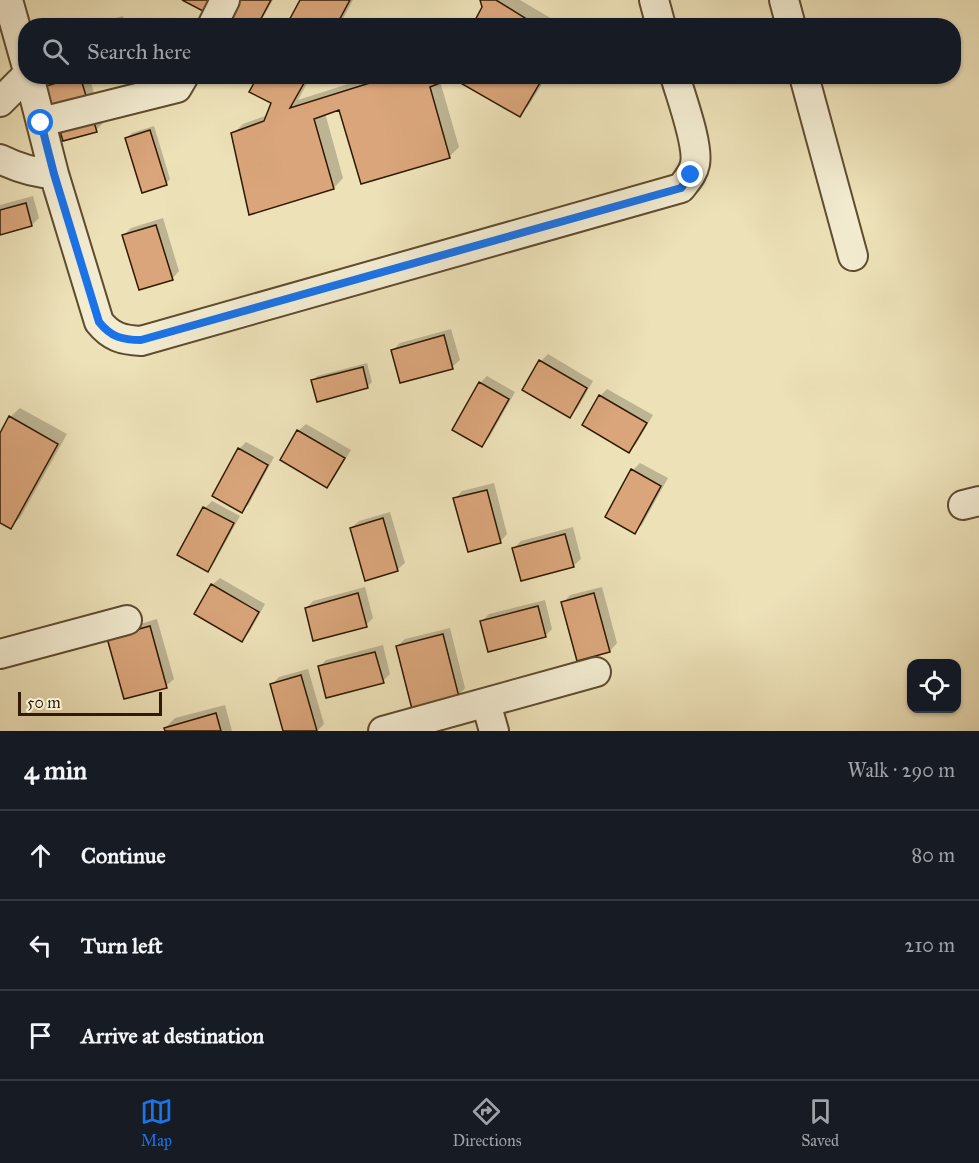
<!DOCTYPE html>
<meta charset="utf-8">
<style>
body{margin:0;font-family:"IM FELL Great Primer",serif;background:#20242c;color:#f1f3f6}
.controls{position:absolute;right:18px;bottom:18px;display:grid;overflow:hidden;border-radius:12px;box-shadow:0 2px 4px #0004}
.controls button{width:54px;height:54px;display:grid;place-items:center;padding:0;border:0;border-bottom:2px solid #363941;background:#171b24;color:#f1f3f6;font:30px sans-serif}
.scale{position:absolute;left:18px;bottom:15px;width:144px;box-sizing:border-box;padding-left:6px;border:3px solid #301a01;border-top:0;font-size:16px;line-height:21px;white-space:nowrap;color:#301a01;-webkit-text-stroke:4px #f3ecd1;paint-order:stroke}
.stop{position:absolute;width:18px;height:18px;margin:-14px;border:4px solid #1a73e8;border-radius:50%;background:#fff}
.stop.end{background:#1a73e8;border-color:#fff;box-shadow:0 2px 6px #0008}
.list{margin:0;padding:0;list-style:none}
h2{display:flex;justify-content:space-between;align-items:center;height:78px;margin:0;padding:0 24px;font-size:26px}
h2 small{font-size:20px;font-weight:400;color:#9ea1a6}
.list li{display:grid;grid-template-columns:39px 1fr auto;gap:18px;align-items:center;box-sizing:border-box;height:90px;padding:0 24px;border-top:2px solid #363941}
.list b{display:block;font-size:22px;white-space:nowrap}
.list em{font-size:20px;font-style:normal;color:#9ea1a6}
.icon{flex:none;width:33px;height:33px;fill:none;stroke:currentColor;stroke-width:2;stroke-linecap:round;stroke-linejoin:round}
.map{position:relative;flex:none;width:979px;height:731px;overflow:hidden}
.search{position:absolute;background:#171b24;box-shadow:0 2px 4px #0004;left:18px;right:18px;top:18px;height:66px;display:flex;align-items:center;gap:15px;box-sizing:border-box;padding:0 21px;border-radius:24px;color:#9ea1a6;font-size:22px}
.sheet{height:348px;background:#171b24}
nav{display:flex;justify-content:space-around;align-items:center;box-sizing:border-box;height:84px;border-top:2px solid #363941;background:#171b24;font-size:16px;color:#9ea1a6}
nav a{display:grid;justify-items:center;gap:3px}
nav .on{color:#1a73e8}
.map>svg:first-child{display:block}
.shadow{fill:#0003}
.building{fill:#daa57b;stroke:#301a01;stroke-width:1.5}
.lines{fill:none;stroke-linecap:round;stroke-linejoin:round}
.minor-casing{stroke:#5f4c2f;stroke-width:32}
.minor{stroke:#f3ecd1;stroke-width:28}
.route{stroke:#1a73e8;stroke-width:8}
</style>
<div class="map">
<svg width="979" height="731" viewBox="0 0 979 731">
<rect width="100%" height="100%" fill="#ede1b8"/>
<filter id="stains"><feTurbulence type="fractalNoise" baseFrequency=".00333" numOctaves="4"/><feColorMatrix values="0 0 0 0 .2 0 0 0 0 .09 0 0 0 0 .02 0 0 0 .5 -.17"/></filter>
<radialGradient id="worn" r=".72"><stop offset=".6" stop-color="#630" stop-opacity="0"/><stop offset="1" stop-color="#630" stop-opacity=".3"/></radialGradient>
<path class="shadow" d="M 238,0 L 273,0 L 258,26 L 231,26 Z
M 301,0 L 353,0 L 339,26 L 287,26 Z
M 482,0 L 520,0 L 564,26 L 474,26 L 484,8 Z
M 123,16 L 126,26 L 101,26 L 105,21 Z
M 65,76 L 89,76 L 103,123 L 96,130 L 48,87 L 55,79 Z
M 260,76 L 311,76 L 298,100 L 373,76 L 452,76 L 440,81 L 459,147 L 449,157 L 340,108 L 325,113 L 343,178 L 334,188 L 233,134 L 243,124 L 268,115 L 273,102 Z
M 452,76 L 547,76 L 529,105 L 519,115 Z
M 154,126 L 170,179 L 166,184 L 127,138 L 132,133 Z
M 33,196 L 39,218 L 32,225 L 0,234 L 0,205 Z
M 163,218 L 179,271 L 172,279 L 124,235 L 131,228 Z
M 451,329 L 460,360 L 452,367 L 392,351 L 400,343 Z
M 548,354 L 593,381 L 577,409 L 570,416 L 541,361 Z
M 367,363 L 372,382 L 367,387 L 313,381 L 317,376 Z
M 487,376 L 515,392 L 489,438 L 481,445 L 480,383 Z
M 607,389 L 653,415 L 636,444 L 629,451 L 600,396 Z
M 20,408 L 67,434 L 20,518 L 10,527 L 0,521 L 0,436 L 10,417 Z
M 306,424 L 351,450 L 334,478 L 327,486 L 298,431 Z
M 246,442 L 274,457 L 249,504 L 242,511 L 239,449 Z
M 640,463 L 668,478 L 642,525 L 634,532 L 633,470 Z
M 494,483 L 507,534 L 500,542 L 455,499 L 462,491 Z
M 212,501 L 240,516 L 214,563 L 207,570 L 205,508 Z
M 390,512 L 405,563 L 397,570 L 351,528 L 359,521 Z
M 573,527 L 581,559 L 573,566 L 514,548 L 521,541 Z
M 220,578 L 265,604 L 249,633 L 241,640 L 212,585 Z
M 365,587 L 373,618 L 366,625 L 306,608 L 313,601 Z
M 602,587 L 617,643 L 610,651 L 563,603 L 570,595 Z
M 545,600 L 552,629 L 545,636 L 482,621 L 489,614 Z
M 157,619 L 174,679 L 166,686 L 116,631 Z
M 450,628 L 465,688 L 458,696 L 397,646 L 405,639 Z
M 383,645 L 390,674 L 383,681 L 319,667 L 326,660 Z
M 308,669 L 324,724 L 317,731 L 285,731 L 272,684 L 279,677 Z
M 225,705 L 232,731 L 166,731 L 165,728 L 175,718 Z"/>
<path class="building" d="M 182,0 L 209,0 L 203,11 Z
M 236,0 L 271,0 L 257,26 L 228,26 Z
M 300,0 L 350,0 L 336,26 L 286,26 Z
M 480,0 L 496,0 L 538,26 L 472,26 L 482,7 Z
M 80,76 L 97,132 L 63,141 L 46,86 Z
M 258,76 L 308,76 L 290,108 L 392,76 L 544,76 L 520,117 L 452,78 L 430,87 L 450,158 L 361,184 L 339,110 L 314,119 L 334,189 L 249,215 L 231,133 L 264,121 L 271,103 L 249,92 Z
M 150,130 L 167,185 L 142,193 L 125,138 Z
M 26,203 L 32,226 L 0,235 L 0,210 Z
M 156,225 L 173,280 L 139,290 L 122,235 Z
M 444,335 L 453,369 L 400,383 L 391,350 Z
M 539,360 L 587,388 L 570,418 L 522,390 Z
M 363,367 L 368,388 L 317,402 L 311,380 Z
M 479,382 L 509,399 L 482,447 L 452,430 Z
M 599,395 L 647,423 L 629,453 L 582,425 Z
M 9,416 L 58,444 L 11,529 L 0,523 L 0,433 Z
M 297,430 L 345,458 L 327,488 L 280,460 Z
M 238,448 L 268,465 L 242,513 L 212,496 Z
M 631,469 L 661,486 L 635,534 L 605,517 Z
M 487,490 L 501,543 L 468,552 L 453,498 Z
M 203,507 L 234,523 L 208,572 L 177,555 Z
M 383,518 L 398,571 L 365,581 L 350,528 Z
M 565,534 L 574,567 L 521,581 L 512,548 Z
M 211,584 L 259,612 L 242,642 L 194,614 Z
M 358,593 L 367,627 L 313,641 L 305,608 Z
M 594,593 L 610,652 L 577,661 L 561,602 Z
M 538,606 L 546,637 L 488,652 L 480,621 Z
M 150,626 L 167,688 L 124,699 L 107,638 Z
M 443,634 L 459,697 L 412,709 L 396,646 Z
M 375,652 L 384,683 L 326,698 L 318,666 Z
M 301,675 L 317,731 L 283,731 L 270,684 Z
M 216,713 L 221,731 L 165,731 L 164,728 Z"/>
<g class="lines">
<g class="minor-casing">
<path id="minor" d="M 8,0 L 26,64
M 654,0 L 661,26
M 784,0 L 791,26
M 212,26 L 225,0
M 29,76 L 54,174 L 99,322 C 111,337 122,340 141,341 L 681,188 C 687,180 693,174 695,164 C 699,145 681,97 675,76
M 804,76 L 853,256
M 0,102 L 26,76
M 41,122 L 177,88 L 184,76
M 0,159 C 18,168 34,173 54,174
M 963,505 L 979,501
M 0,654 L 127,620
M 486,703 L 494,731
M 383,731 L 596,672"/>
</g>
<use href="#minor" class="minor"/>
</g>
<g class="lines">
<path class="route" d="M 41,123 L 54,174 L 99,322 C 111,337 122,340 141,340 L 681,188 L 691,175"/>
</g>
<rect width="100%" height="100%" filter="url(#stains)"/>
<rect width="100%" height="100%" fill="url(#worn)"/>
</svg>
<div class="controls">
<button><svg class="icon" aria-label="locate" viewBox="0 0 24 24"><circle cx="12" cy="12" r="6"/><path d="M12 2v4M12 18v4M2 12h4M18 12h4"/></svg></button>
</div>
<div class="scale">50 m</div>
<div class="stop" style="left:41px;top:123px"></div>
<div class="stop end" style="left:691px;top:175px"></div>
<div class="search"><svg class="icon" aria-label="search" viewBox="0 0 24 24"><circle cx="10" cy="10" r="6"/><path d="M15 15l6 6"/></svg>Search here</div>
</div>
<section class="sheet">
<h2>4 min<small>Walk · 290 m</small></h2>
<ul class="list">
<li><svg class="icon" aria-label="ahead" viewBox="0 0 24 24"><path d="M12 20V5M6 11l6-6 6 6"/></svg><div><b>Continue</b></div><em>80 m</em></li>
<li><svg class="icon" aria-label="left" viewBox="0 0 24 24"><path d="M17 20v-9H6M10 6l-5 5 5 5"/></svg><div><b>Turn left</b></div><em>210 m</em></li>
<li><svg class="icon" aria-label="arrive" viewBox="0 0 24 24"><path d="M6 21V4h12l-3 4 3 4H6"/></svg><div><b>Arrive at destination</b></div></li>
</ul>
</section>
<nav>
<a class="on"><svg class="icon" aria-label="map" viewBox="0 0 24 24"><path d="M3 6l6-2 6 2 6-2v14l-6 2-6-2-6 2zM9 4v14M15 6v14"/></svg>Map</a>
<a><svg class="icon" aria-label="directions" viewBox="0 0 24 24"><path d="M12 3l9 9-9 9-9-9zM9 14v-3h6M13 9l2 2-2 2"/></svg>Directions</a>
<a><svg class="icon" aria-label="saved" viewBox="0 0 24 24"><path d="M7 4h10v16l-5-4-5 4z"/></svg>Saved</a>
</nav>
